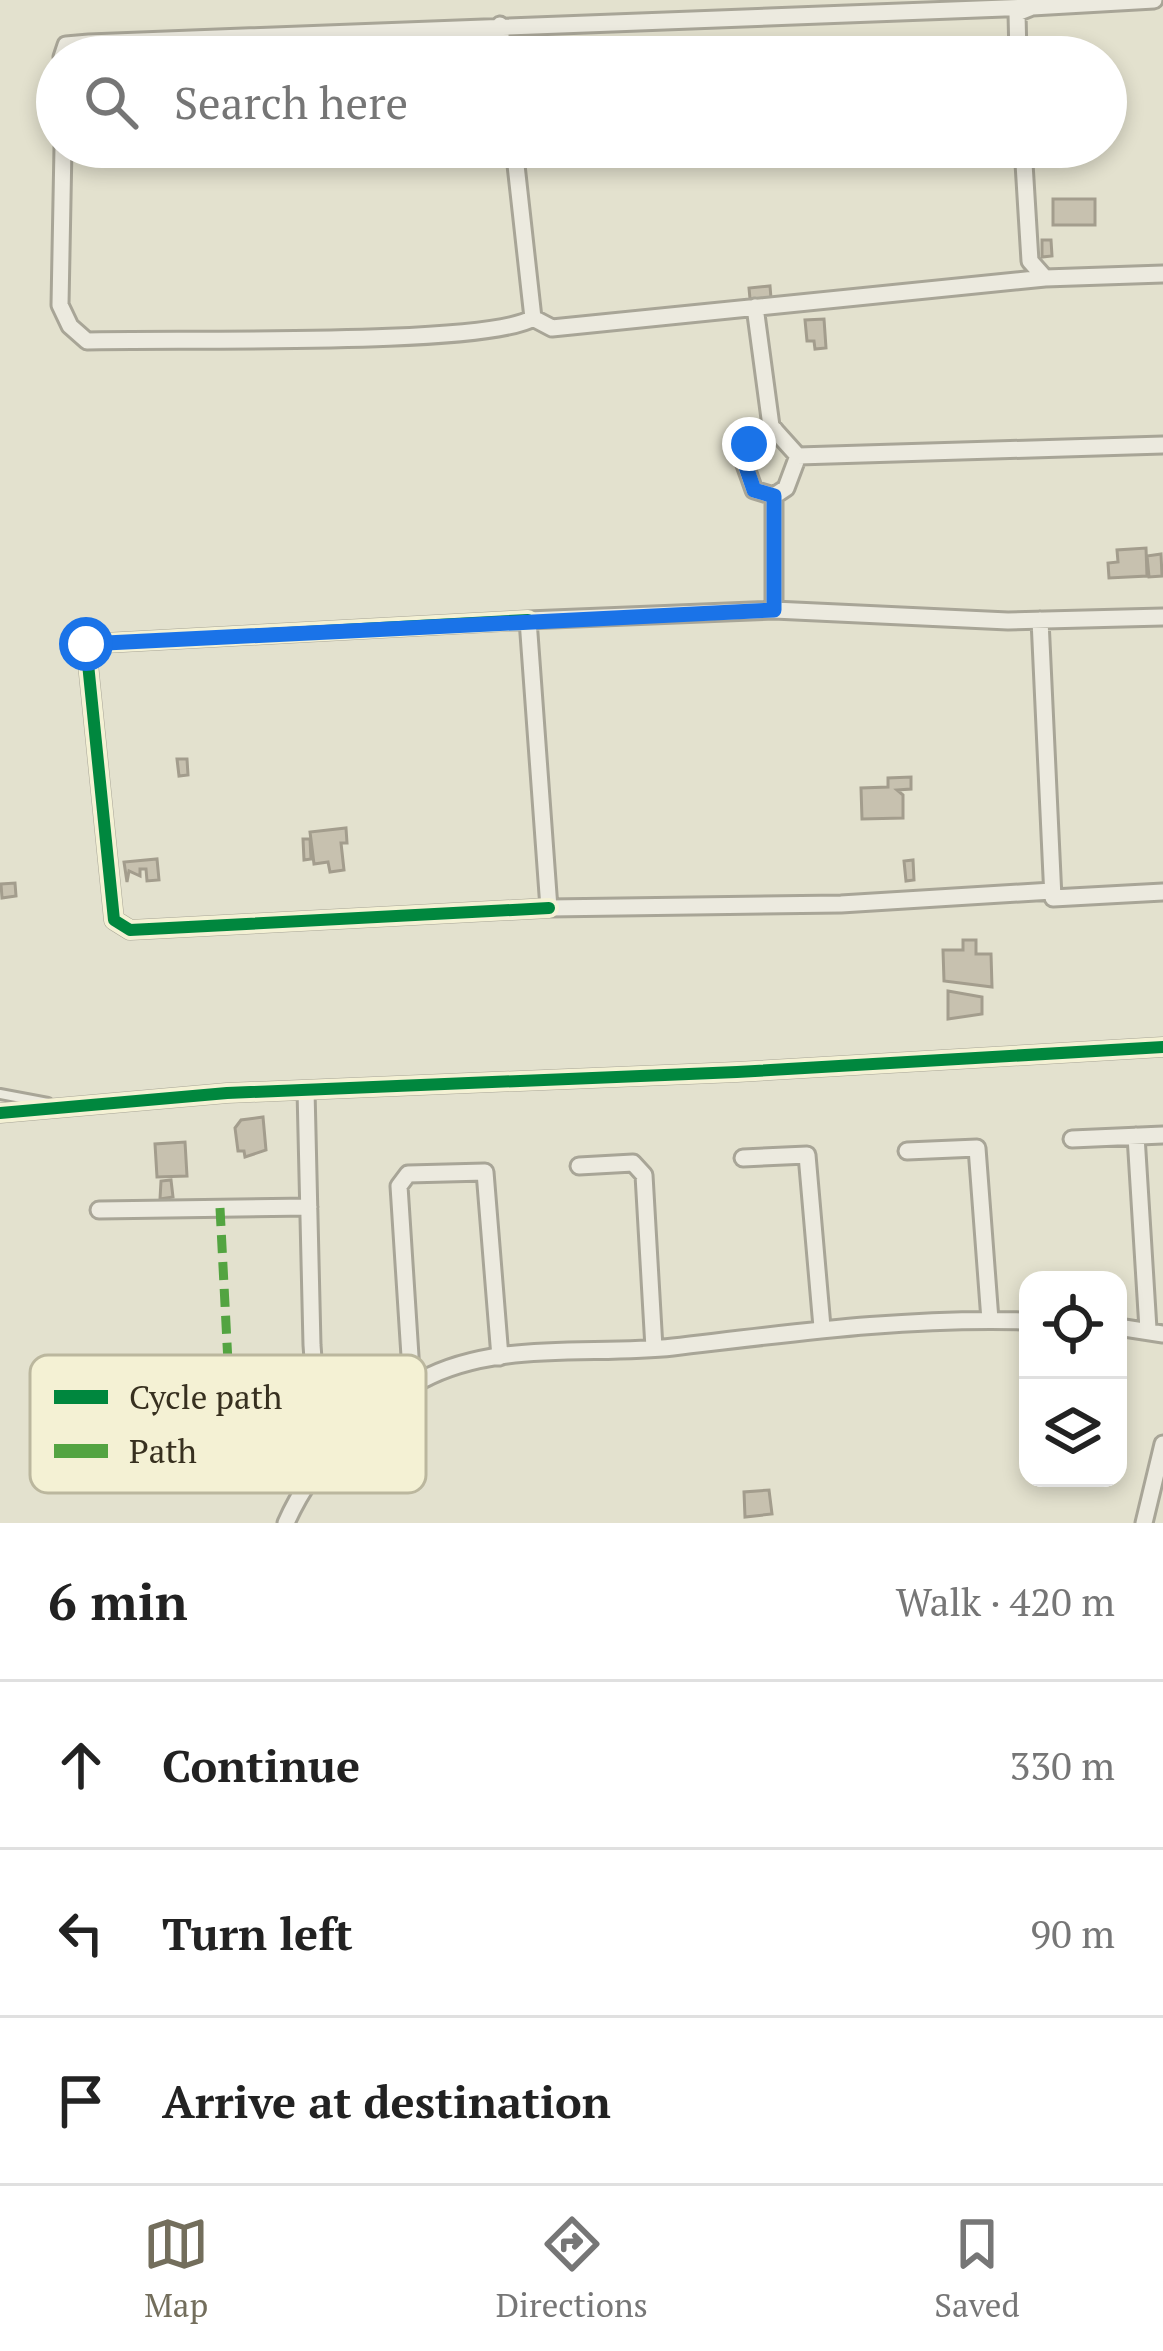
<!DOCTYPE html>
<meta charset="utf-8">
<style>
body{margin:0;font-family:"PT Serif",serif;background:#f2f2f2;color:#222}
.controls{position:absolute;right:36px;bottom:36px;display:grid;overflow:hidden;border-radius:24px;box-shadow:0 6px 18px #0003}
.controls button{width:108px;height:108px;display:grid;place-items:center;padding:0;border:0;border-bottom:3px solid #e0e0e0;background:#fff;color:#222;font:60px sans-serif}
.stop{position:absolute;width:36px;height:36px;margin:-27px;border:9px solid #1a73e8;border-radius:50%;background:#fff}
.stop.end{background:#1a73e8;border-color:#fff;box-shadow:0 3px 12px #0008}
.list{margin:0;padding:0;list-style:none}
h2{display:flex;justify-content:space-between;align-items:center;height:156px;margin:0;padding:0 48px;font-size:51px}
h2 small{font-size:39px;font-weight:400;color:#767676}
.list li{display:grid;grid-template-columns:78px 1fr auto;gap:36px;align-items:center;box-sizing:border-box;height:168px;padding:0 48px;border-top:3px solid #e0e0e0}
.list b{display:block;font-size:45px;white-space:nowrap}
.list em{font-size:39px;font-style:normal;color:#767676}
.icon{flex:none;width:66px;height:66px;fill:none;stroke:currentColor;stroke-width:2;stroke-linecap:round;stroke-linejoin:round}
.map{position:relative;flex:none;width:1163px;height:1523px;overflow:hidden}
.search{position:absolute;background:#fff;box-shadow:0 6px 18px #0003;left:36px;right:36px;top:36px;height:132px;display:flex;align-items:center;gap:30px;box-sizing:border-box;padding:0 42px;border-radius:66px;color:#767676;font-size:45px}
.sheet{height:660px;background:#fff}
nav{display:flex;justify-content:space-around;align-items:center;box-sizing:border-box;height:168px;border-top:3px solid #e0e0e0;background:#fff;font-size:33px;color:#767676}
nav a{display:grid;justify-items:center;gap:6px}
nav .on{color:#736e5c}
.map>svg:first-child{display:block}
.building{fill:#c7c1af;stroke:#a39d8d;stroke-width:3}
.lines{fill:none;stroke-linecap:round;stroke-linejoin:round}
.lane-casing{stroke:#a8a597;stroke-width:14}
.street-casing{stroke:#a8a597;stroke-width:21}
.lane{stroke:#eceadf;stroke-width:8}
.street{stroke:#eceadf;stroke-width:15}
.quiet{stroke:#53a441;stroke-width:9;stroke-dasharray:18 9;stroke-linecap:butt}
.cycleway-casing{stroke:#f4f1d4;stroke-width:20}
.cycleway{stroke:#00873e;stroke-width:12}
.route{stroke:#1a73e8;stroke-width:15}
.key{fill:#f4f1d4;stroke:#bbb79e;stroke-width:3}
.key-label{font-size:33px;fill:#37301f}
</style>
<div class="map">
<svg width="1163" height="1523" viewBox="0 0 1163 1523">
<rect width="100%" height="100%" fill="#e3e1ce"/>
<path class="building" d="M 1053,199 L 1095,199 L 1095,225 L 1053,225 Z
M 1042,240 L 1051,240 L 1052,256 L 1042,257 Z
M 770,286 L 771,298 L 750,299 L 749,288 Z
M 824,319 L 826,348 L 815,349 L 814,341 L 807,341 L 805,320 Z
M 1146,548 L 1147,576 L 1109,578 L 1108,563 L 1118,562 L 1117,550 Z
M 1161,554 L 1162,576 L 1149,577 L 1147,556 Z
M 177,759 L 187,759 L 188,775 L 179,776 Z
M 911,777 L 911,789 L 897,790 L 903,795 L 903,818 L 862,819 L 861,788 L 888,787 L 888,778 Z
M 346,828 L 347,843 L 341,843 L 344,870 L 330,872 L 328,862 L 314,864 L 310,832 Z
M 303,839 L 310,839 L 311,859 L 304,860 Z
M 157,859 L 159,880 L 147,881 L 146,869 L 140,869 L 140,876 L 129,871 L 127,882 L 124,862 Z
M 913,860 L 914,880 L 906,881 L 904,861 Z
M 15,883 L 16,896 L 2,898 L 1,884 Z
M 963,940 L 976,940 L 976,954 L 991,954 L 992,987 L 944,981 L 943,950 L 963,950 Z
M 948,991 L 982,997 L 982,1014 L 948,1019 Z
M 263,1117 L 266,1150 L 245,1157 L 244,1151 L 238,1151 L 235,1128 L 241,1120 Z
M 185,1142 L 187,1176 L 157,1177 L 155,1144 Z
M 171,1180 L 173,1197 L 160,1199 L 161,1181 Z
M 769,1490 L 772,1514 L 745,1517 L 744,1492 Z"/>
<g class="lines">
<g class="lane-casing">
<path id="lane" d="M 0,1094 L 48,1103"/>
</g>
<g class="street-casing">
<path id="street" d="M 500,25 L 503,57
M 62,57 L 66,45 L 89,43 L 1032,7
M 1018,57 L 1017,13 L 1032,7 L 1154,0
M 63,147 L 60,305 L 70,326 L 87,341 C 165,338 485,347 533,318 L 514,147
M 1023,147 L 1030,261 L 1045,278 L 1163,274
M 755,307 L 771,426 L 798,456 L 1163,445
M 533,318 L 552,328 L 1045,278
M 775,430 L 749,444 L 744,462 L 754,490 L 774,496 L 786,488 L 798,456
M 774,496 L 774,610 L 1008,621 L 1163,617
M 774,610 L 528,620 L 549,908 L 841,904 L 1052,891
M 528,620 L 86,644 L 114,920 L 130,930 L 549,908
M 1040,620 L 1053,898 L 1163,892
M 306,1090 L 312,1345 L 318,1428 L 329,1455
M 0,1113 L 227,1093 L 737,1072 L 1163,1047
M 1136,1136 L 1148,1329
M 1072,1139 L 1163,1135
M 907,1151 L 977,1148 L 990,1320
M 743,1158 L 807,1155 L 822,1327
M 579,1166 L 633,1163 L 644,1175 L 654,1348
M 99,1210 L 309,1207
M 1118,1327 L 1163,1334
M 412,1387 L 399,1186 L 408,1174 L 485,1172 L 500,1357
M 63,1416 L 63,1408 L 83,1388 L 315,1378
M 286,1523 C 313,1462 363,1412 422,1380 C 496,1340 592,1356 673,1347 C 793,1333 907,1317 1028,1321
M 1144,1523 L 1163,1444"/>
</g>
<use href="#lane" class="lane"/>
<use href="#street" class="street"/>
<path class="quiet" d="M 220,1208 L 229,1382"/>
<g class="cycleway-casing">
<path id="cycleway" d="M 528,620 L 86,644 L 114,920 L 130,930 L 549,908
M 0,1113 L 227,1093 L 737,1072 L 1163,1047"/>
</g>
<use href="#cycleway" class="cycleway"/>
</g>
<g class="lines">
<path class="route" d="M 86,644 L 774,610 L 774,496 L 754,490 L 744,461 L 749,444"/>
</g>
<rect x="30" y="1355" width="396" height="138" rx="18" class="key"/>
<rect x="54" y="1390" width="54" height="14" fill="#00873e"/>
<rect x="54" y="1444" width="54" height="14" fill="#53a441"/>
<g class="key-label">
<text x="129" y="1409">Cycle path</text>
<text x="129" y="1463">Path</text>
</g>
</svg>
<div class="controls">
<button><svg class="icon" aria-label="locate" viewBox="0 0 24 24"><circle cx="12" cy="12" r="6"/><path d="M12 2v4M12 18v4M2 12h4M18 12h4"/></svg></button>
<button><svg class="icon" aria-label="layers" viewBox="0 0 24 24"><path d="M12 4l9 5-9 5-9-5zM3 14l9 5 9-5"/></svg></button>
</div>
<div class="stop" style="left:86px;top:644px"></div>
<div class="stop end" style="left:749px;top:444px"></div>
<div class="search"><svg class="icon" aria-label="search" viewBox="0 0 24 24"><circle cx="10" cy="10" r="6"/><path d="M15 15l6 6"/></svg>Search here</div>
</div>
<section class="sheet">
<h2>6 min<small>Walk · 420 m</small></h2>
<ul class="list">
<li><svg class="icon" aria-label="ahead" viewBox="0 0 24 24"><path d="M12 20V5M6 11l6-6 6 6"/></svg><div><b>Continue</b></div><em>330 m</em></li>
<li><svg class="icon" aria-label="left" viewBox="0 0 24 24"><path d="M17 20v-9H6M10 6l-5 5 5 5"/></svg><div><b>Turn left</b></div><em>90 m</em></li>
<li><svg class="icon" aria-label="arrive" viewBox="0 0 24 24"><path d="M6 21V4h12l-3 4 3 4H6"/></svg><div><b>Arrive at destination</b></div></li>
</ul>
</section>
<nav>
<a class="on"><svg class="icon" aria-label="map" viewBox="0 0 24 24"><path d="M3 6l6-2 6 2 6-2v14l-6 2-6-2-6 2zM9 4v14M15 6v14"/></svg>Map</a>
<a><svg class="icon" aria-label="directions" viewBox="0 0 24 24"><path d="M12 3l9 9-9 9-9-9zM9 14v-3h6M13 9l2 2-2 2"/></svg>Directions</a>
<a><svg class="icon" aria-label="saved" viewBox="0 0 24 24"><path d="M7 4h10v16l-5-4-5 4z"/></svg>Saved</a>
</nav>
